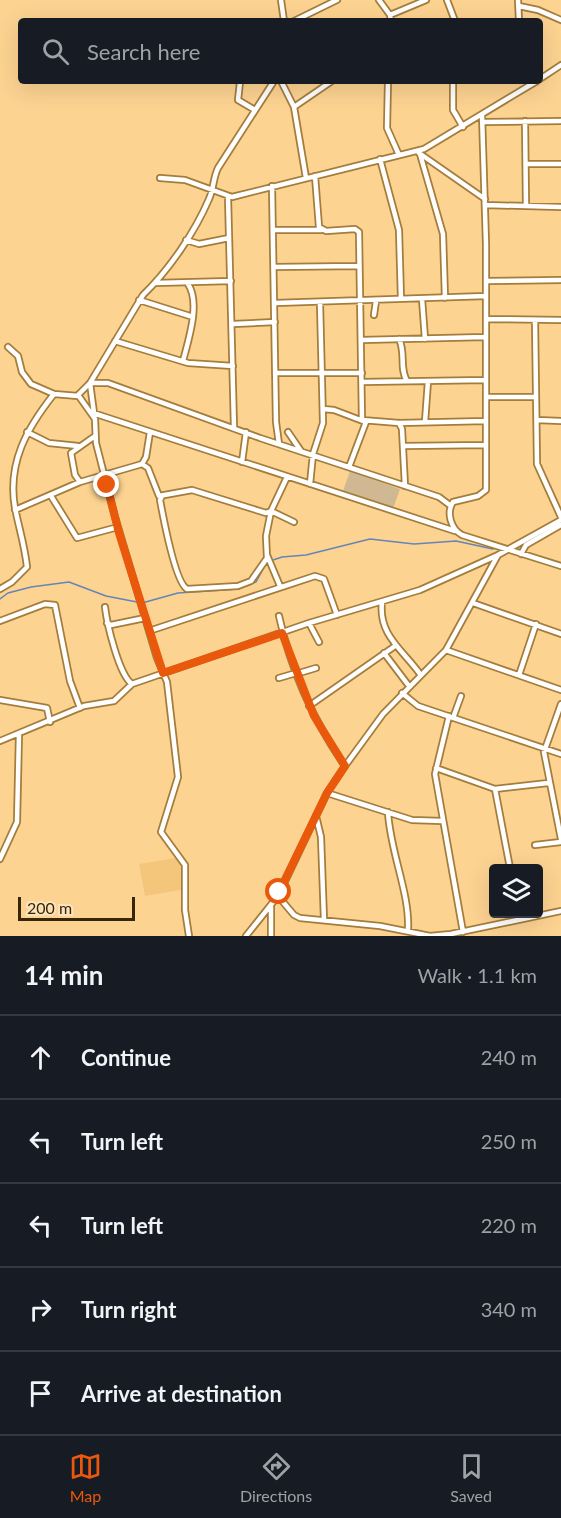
<!DOCTYPE html>
<meta charset="utf-8">
<style>
body{margin:0;font-family:Lato,sans-serif;background:#242831;color:#f1f3f6}
.controls{position:absolute;right:18px;bottom:18px;display:grid;overflow:hidden;border-radius:6px;box-shadow:0 6px 24px #0002}
.controls button{width:54px;height:54px;display:grid;place-items:center;padding:0;border:0;border-bottom:2px solid #363941;background:#171b24;color:#f1f3f6;font:30px sans-serif}
.scale{position:absolute;left:18px;bottom:15px;width:117px;box-sizing:border-box;padding-left:6px;border:3px solid #37270a;border-top:0;font-size:16px;line-height:21px;white-space:nowrap;color:#37270a;-webkit-text-stroke:4px #fde4bd;paint-order:stroke}
.stop{position:absolute;width:18px;height:18px;margin:-14px;border:4px solid #ea580c;border-radius:50%;background:#fff}
.stop.end{background:#ea580c;border-color:#fff;box-shadow:0 2px 6px #0008}
.list{margin:0;padding:0;list-style:none}
h2{display:flex;justify-content:space-between;align-items:center;height:78px;margin:0;padding:0 24px;font-size:26px}
h2 small{font-size:20px;font-weight:400;color:#9ea1a6}
.list li{display:grid;grid-template-columns:39px 1fr auto;gap:18px;align-items:center;box-sizing:border-box;height:84px;padding:0 24px;border-top:2px solid #363941}
.list b{display:block;font-size:22px;white-space:nowrap}
.list em{font-size:20px;font-style:normal;color:#9ea1a6}
.icon{flex:none;width:33px;height:33px;fill:none;stroke:currentColor;stroke-width:2;stroke-linecap:round;stroke-linejoin:round}
.map{position:relative;flex:none;width:561px;height:936px;overflow:hidden}
.search{position:absolute;background:#171b24;box-shadow:0 6px 24px #0002;left:18px;right:18px;top:18px;height:66px;display:flex;align-items:center;gap:15px;box-sizing:border-box;padding:0 21px;border-radius:6px;color:#9ea1a6;font-size:22px}
.sheet{height:498px;background:#171b24}
nav{display:flex;justify-content:space-around;align-items:center;box-sizing:border-box;height:84px;border-top:2px solid #363941;background:#171b24;font-size:16px;color:#9ea1a6}
nav a{display:grid;justify-items:center;gap:3px}
nav .on{color:#ea580c}
.map>svg:first-child{display:block}
.built{fill:#f4c67b}
.green{fill:#d0b893}
.lines{fill:none;stroke-linecap:round;stroke-linejoin:round}
.stream{stroke:#6485b8;stroke-width:1.5}
.minor-casing{stroke:#a47d3c;stroke-width:8}
.minor{stroke:#fff;stroke-width:4.5}
.route{stroke:#ea580c;stroke-width:8}
</style>
<div class="map">
<svg width="561" height="936" viewBox="0 0 561 936">
<rect width="100%" height="100%" fill="#fdd391"/>
<path class="built" d="M 181,857 L 186,889 L 145,896 L 139,864 Z"/>
<path class="green" d="M 350,471 L 400,489 L 393,509 L 343,491 Z"/>
<g class="lines">
<path class="stream" d="M 0,599 L 8,593 L 31,587 L 69,582 L 106,596 L 137,602
M 142,603 L 178,593 L 238,589 L 256,582 L 267,562 L 282,557 L 306,555 L 370,539 L 414,544 L 456,541 L 493,549"/>
<g class="minor-casing">
<path id="minor" d="M 281,0 L 284,21
M 379,0 L 390,15 L 391,21
M 447,0 L 455,21
M 518,0 L 519,21
M 519,6 L 538,10 L 561,20
M 390,15 L 426,0
M 294,21 L 337,0
M 540,79 L 561,65
M 281,81 L 294,107
M 388,81 L 387,128 L 399,155
M 453,81 L 453,110 L 463,127
M 240,82 L 238,100 L 255,110
M 482,115 L 486,244 L 486,490 L 478,496 L 453,502 C 446,513 451,529 462,535 L 561,566
M 525,121 L 526,206
M 484,122 L 561,121
M 419,153 L 485,199
M 420,154 L 443,234 L 445,298
M 380,159 L 399,230 L 401,299
M 526,164 L 561,164
M 315,176 L 319,227 L 326,231 L 355,229 L 359,232 L 362,420 L 399,423 L 486,421
M 160,178 L 185,180 L 232,197 L 424,149 L 537,81
M 306,178 L 294,107 L 332,81
M 272,186 L 276,422 L 279,444
M 228,197 L 234,427
M 485,205 L 561,207
M 273,230 L 322,230
M 186,240 L 199,244 L 229,238
M 274,267 L 358,266
M 486,281 L 561,280
M 155,283 L 231,281
M 422,299 L 425,339
M 139,300 L 193,317
M 275,303 L 486,296
M 374,315 L 376,301
M 486,319 L 561,320
M 535,320 L 537,464 L 561,517
M 233,324 L 275,322
M 399,339 C 406,353 399,368 407,381
M 362,340 L 485,337
M 115,341 L 188,363 L 233,366
M 8,347 L 18,356 L 22,372 L 31,384 L 54,394 L 78,396
M 183,361 C 188,341 201,303 188,284
M 275,373 L 362,373
M 362,382 L 486,380
M 486,397 L 535,397
M 323,409 L 334,410 L 363,421
M 93,413 L 455,531
M 94,413 L 90,383 L 108,383 L 260,438 L 439,497 L 451,506
M 537,420 L 561,421
M 425,422 L 428,381
M 399,423 L 402,429 L 405,486
M 27,432 L 49,443 L 78,446
M 288,432 L 301,451
M 403,446 L 486,445
M 242,462 L 246,432
M 142,464 L 146,457 L 150,432
M 349,467 L 366,422
M 80,482 L 75,475 L 71,453 L 95,436
M 310,484 L 313,454 L 323,423 L 320,303
M 51,496 L 77,538 L 118,527
M 162,496 L 160,500 C 163,516 175,582 187,589 L 238,586 L 251,581 L 267,558 L 266,536 L 271,511 L 294,522
M 15,510 L 80,482 L 142,464 L 148,468 L 159,496 L 192,490 L 266,513 L 271,511 L 287,477
M 521,554 L 526,545 L 561,525
M 267,555 L 280,586
M 0,589 L 12,582 L 27,567 C 25,547 19,528 15,508 C 7,463 27,428 54,394
M 382,602 C 378,635 403,650 420,674
M 473,603 L 561,634
M 105,607 C 107,624 119,675 132,684
M 279,616 C 291,671 313,720 345,766
M 0,621 L 45,604 L 55,605 L 70,681 L 80,708
M 107,623 L 111,625 L 145,618
M 309,623 L 319,642
M 149,631 L 315,576 L 324,579 L 337,615
M 446,650 L 561,690
M 384,653 L 409,686
M 296,674 L 316,668
M 519,675 L 536,624
M 279,678 L 296,673
M 402,693 L 418,706 L 561,754
M 0,700 L 47,708 L 50,722
M 561,704 L 544,752 L 561,839
M 309,706 L 395,646
M 449,716 L 435,774 L 463,932
M 453,718 L 461,696
M 0,741 L 84,706 L 114,701 L 132,684 L 309,623 L 420,590 L 498,555 L 561,520
M 436,768 L 495,789 L 548,783
M 495,789 L 510,868
M 327,793 L 412,820 L 442,821
M 388,812 C 390,852 410,893 408,930
M 316,816 L 321,837 L 324,920
M 535,845 L 561,842
M 0,859 L 17,822 L 19,734
M 278,896 L 294,915 L 300,918 L 380,926 L 430,936 L 451,934 L 561,911
M 189,936 L 185,910 L 185,865 L 161,832 L 178,777 L 167,682 L 157,658 L 115,517 L 96,443 L 95,419 L 78,395 L 90,383 L 143,295 C 169,270 195,232 209,199 C 214,188 213,178 218,168 L 274,81
M 246,936 L 278,896 L 327,793 L 345,766 L 383,714 L 446,650 L 498,555
M 271,936 L 271,906"/>
</g>
<use href="#minor" class="minor"/>
</g>
<g class="lines">
<path class="route" d="M 107,485 L 119,533 L 163,673 L 282,633 L 314,716 L 345,766 L 327,793 L 279,892"/>
</g>
</svg>
<div class="controls">
<button><svg class="icon" aria-label="layers" viewBox="0 0 24 24"><path d="M12 4l9 5-9 5-9-5zM3 14l9 5 9-5"/></svg></button>
</div>
<div class="scale">200 m</div>
<div class="stop" style="left:279px;top:892px"></div>
<div class="stop end" style="left:107px;top:485px"></div>
<div class="search"><svg class="icon" aria-label="search" viewBox="0 0 24 24"><circle cx="10" cy="10" r="6"/><path d="M15 15l6 6"/></svg>Search here</div>
</div>
<section class="sheet">
<h2>14 min<small>Walk · 1.1 km</small></h2>
<ul class="list">
<li><svg class="icon" aria-label="ahead" viewBox="0 0 24 24"><path d="M12 20V5M6 11l6-6 6 6"/></svg><div><b>Continue</b></div><em>240 m</em></li>
<li><svg class="icon" aria-label="left" viewBox="0 0 24 24"><path d="M17 20v-9H6M10 6l-5 5 5 5"/></svg><div><b>Turn left</b></div><em>250 m</em></li>
<li><svg class="icon" aria-label="left" viewBox="0 0 24 24"><path d="M17 20v-9H6M10 6l-5 5 5 5"/></svg><div><b>Turn left</b></div><em>220 m</em></li>
<li><svg class="icon" aria-label="right" viewBox="0 0 24 24"><path d="M7 20v-9h11M14 6l5 5-5 5"/></svg><div><b>Turn right</b></div><em>340 m</em></li>
<li><svg class="icon" aria-label="arrive" viewBox="0 0 24 24"><path d="M6 21V4h12l-3 4 3 4H6"/></svg><div><b>Arrive at destination</b></div></li>
</ul>
</section>
<nav>
<a class="on"><svg class="icon" aria-label="map" viewBox="0 0 24 24"><path d="M3 6l6-2 6 2 6-2v14l-6 2-6-2-6 2zM9 4v14M15 6v14"/></svg>Map</a>
<a><svg class="icon" aria-label="directions" viewBox="0 0 24 24"><path d="M12 3l9 9-9 9-9-9zM9 14v-3h6M13 9l2 2-2 2"/></svg>Directions</a>
<a><svg class="icon" aria-label="saved" viewBox="0 0 24 24"><path d="M7 4h10v16l-5-4-5 4z"/></svg>Saved</a>
</nav>
